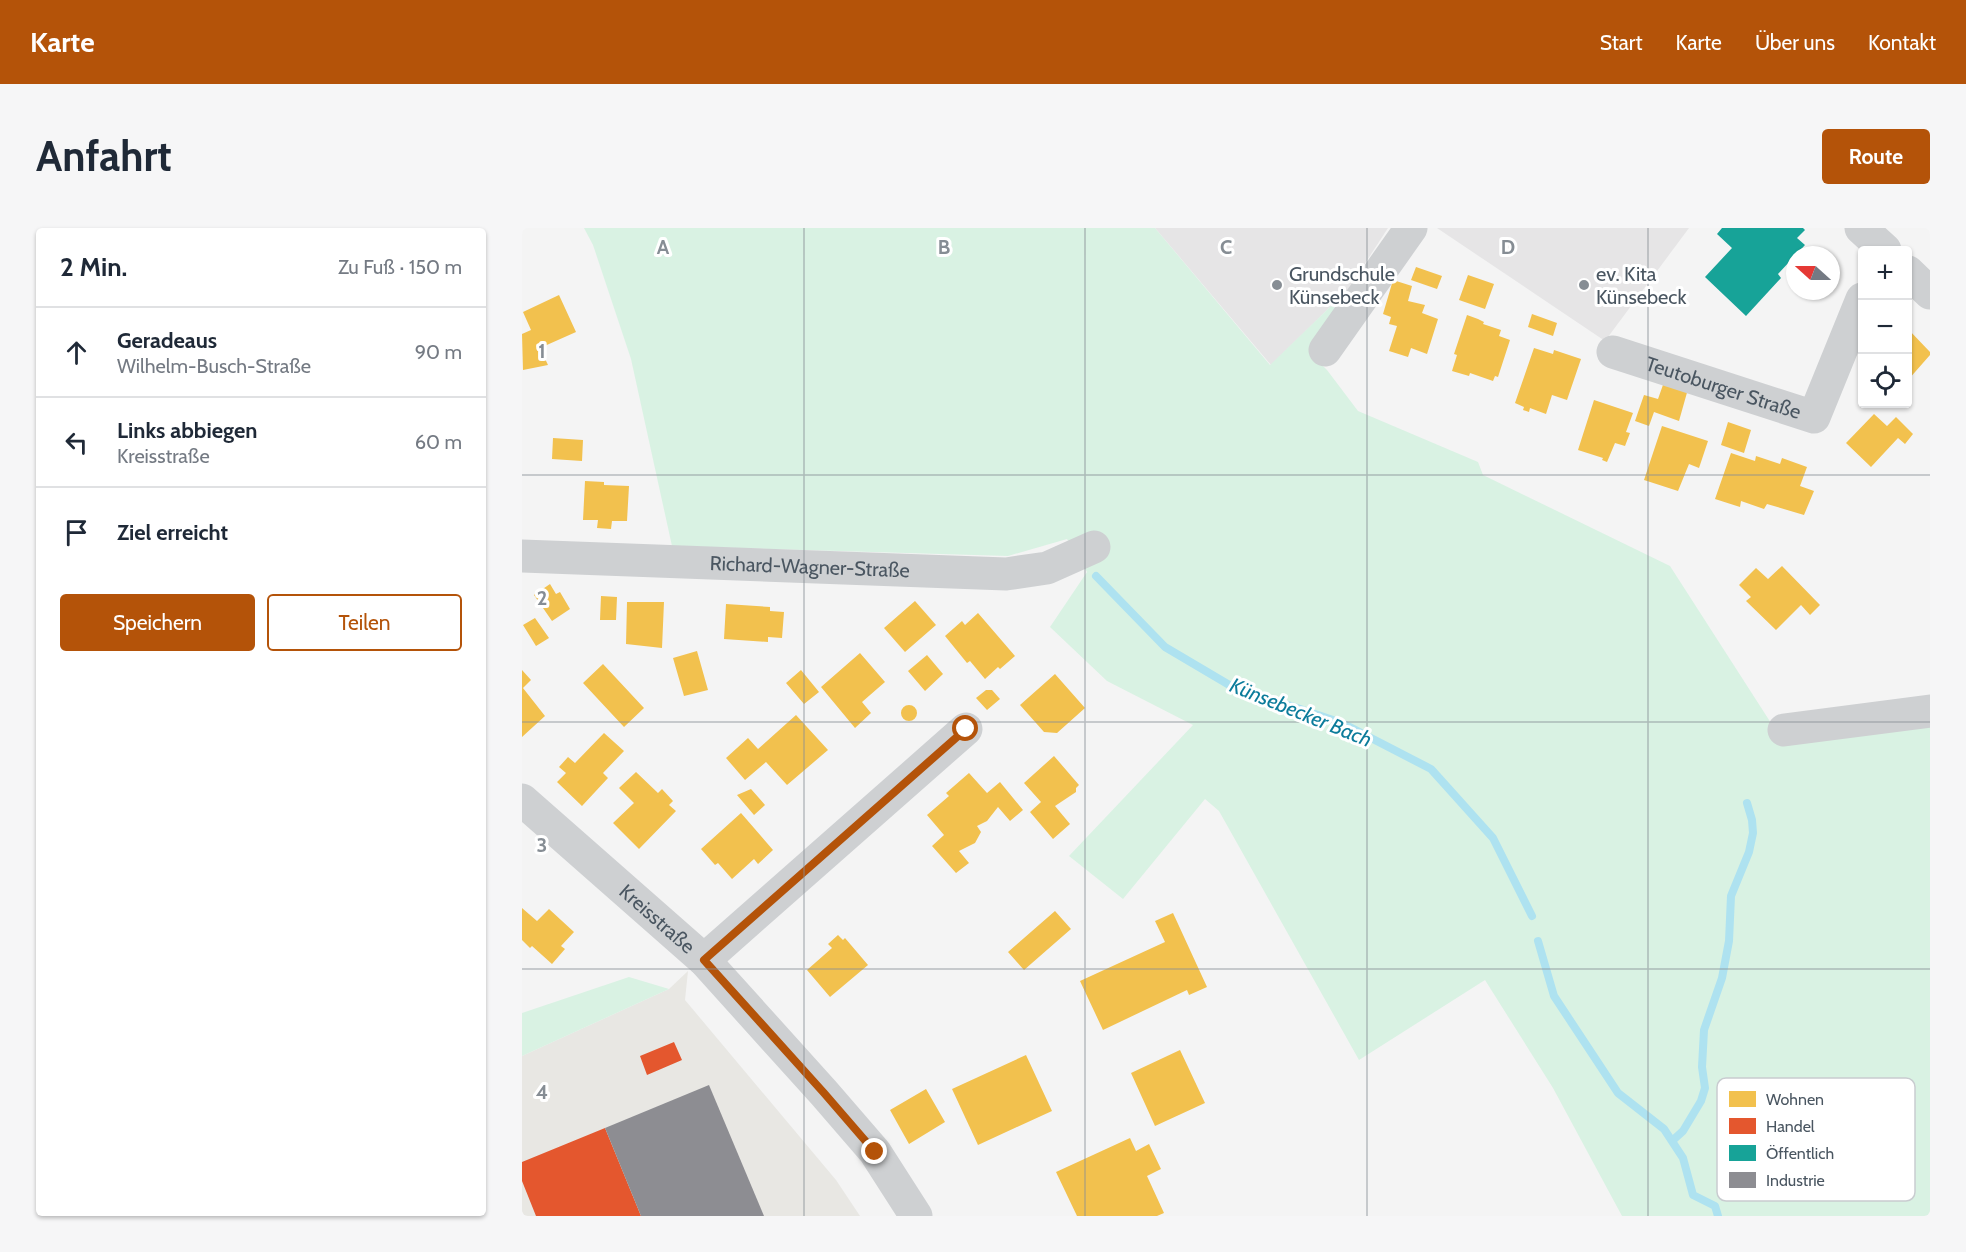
<!DOCTYPE html>
<html lang="de">
<meta charset="utf-8">
<style>
body{margin:0;font-family:Cabin,sans-serif;background:#f6f6f7;color:#1f2937}
.controls{position:absolute;right:18px;top:18px;display:grid;overflow:hidden;border-radius:6px;box-shadow:0 2px 4px #0004}
.controls button{width:54px;height:54px;display:grid;place-items:center;padding:0;border:0;border-bottom:2px solid #e0e1e3;background:#fff;color:#1f2937;font:30px sans-serif}
.compass{position:absolute;left:1264px;top:18px;width:54px;height:54px;border-radius:50%;background:#fff;box-shadow:0 2px 4px #0004;rotate:291deg}
.stop{position:absolute;width:18px;height:18px;margin:-14px;border:4px solid #b45309;border-radius:50%;background:#fff}
.stop.end{background:#b45309;border-color:#fff;box-shadow:0 2px 6px #0008}
.list{margin:0;padding:0;list-style:none}
h2{display:flex;justify-content:space-between;align-items:center;height:78px;margin:0;padding:0 24px;font-size:26px}
h2 small{font-size:20px;font-weight:400;color:#747a83}
.list li{display:grid;grid-template-columns:39px 1fr auto;gap:18px;align-items:center;box-sizing:border-box;height:90px;padding:0 24px;border-top:2px solid #e0e1e3}
.list b{display:block;font-size:22px;white-space:nowrap}
.list p{margin:0;font-size:20px;white-space:nowrap;color:#747a83}
.list em{font-size:20px;font-style:normal;color:#747a83}
.actions{display:flex;gap:12px;padding:18px 24px}
.actions a{flex:1;padding:14px 0;border:2px solid #b45309;border-radius:6px;text-align:center;font-size:21px;color:#b45309}
.actions .main{background:#b45309;color:#fff}
.icon{flex:none;width:33px;height:33px;fill:none;stroke:currentColor;stroke-width:2;stroke-linecap:round;stroke-linejoin:round}
.map{position:relative;flex:none;width:1408px;height:988px;overflow:hidden;border-radius:6px}
header{display:flex;align-items:center;gap:36px;box-sizing:border-box;height:84px;padding:0 30px;background:#b45309;color:#fff}
header strong{font-size:28px}
nav{display:flex;gap:33px;margin-inline-start:auto;font-size:21px}
.intro{display:flex;align-items:center;justify-content:space-between;box-sizing:border-box;height:144px;padding:0 36px}
h1{margin:0;font-size:42px}
.button{padding:15px 27px;border-radius:6px;background:#b45309;color:#fff;font-size:21px;font-weight:700}
main{display:flex;gap:36px;padding:0 36px}
aside{flex:1;background:#fff;border-radius:6px;box-shadow:0 2px 4px #0004}
.map>svg:first-child{display:block}
.commercial{fill:#e8e7e3}
.education{fill:#e6e5e6}
.green{fill:#d9f2e3}
.homes{fill:#f2c14e}
.shops{fill:#e4572e}
.public{fill:#17a398}
.industry{fill:#8d8d92}
.lines{fill:none;stroke-linecap:round;stroke-linejoin:round}
.stream{stroke:#aee2f0;stroke-width:8}
.minor{stroke:#ced0d2;stroke-width:33}
.route{stroke:#b45309;stroke-width:8}
.grid{fill:none;stroke:#868d94;stroke-width:1.5;stroke-opacity:0.55}
.poi-dot{fill:#868d94;stroke:#fff;stroke-width:2}
.labels{text-anchor:middle;dominant-baseline:central;stroke-width:6;stroke-linejoin:round;paint-order:stroke}
.poi-label{font-size:20px;fill:#4a5661;stroke:#fff;text-anchor:start}
.street-label{font-size:20px;fill:#4a5661;stroke:#fff}
.water-label{font-size:21px;font-style:italic;fill:#0c7c9b;stroke:#fff}
.key{fill:#fff;stroke:#c9ccd0;stroke-width:1.5}
.key-label{font-size:16px;fill:#4a5661}
.grid-label{font-size:20px;text-anchor:middle;font-weight:bold;fill:#868d94;stroke:#fff;stroke-width:6;stroke-linejoin:round;paint-order:stroke}
</style>
<header>
<strong>Karte</strong>
<nav><a>Start</a><a>Karte</a><a>Über uns</a><a>Kontakt</a></nav>
</header>
<div class="intro"><h1>Anfahrt</h1><a class="button">Route</a></div>
<main>
<aside>
<h2>2 Min.<small>Zu Fuß · 150 m</small></h2>
<ul class="list">
<li><svg class="icon" aria-label="ahead" viewBox="0 0 24 24"><path d="M12 20V5M6 11l6-6 6 6"/></svg><div><b>Geradeaus</b><p>Wilhelm-Busch-Straße</p></div><em>90 m</em></li>
<li><svg class="icon" aria-label="left" viewBox="0 0 24 24"><path d="M17 20v-9H6M10 6l-5 5 5 5"/></svg><div><b>Links abbiegen</b><p>Kreisstraße</p></div><em>60 m</em></li>
<li><svg class="icon" aria-label="arrive" viewBox="0 0 24 24"><path d="M6 21V4h12l-3 4 3 4H6"/></svg><div><b>Ziel erreicht</b></div></li>
</ul>
<div class="actions"><a class="main">Speichern</a><a>Teilen</a></div>
</aside>
<div class="map">
<svg width="1408" height="988" viewBox="0 0 1408 988">
<rect width="100%" height="100%" fill="#f4f4f4"/>
<path class="commercial" d="M 166,743 L 163,772 L 314,952 L 338,988 L 0,988 L 0,828 L 147,761 Z"/>
<path class="education" d="M 633,0 L 866,0 L 814,80 L 809,78 L 749,137 Z
M 915,0 L 1167,0 L 1083,113 Z"/>
<path class="green" d="M 62,0 L 633,0 L 748,137 L 809,78 L 814,80 L 788,125 L 805,142 L 836,183 L 956,234 L 961,247 L 1148,338 L 1260,512 L 1408,494 L 1408,988 L 1100,988 L 1031,860 L 963,752 L 837,832 L 697,583 L 683,571 L 601,671 L 547,628 L 671,497 L 585,453 L 528,399 L 565,344 L 545,311 L 486,328 L 150,318 L 109,131 L 71,17 Z
M 107,749 L 147,761 L 0,828 L 0,785 Z"/>
<path class="homes" d="M 894,39 L 920,48 L 915,61 L 889,52 Z
M 946,47 L 972,56 L 963,81 L 937,72 Z
M 871,52 L 890,58 L 886,73 L 903,77 L 900,85 L 916,91 L 905,126 L 889,120 L 886,129 L 867,123 L 875,98 L 867,96 L 869,89 L 861,86 Z
M 37,67 L 54,104 L 18,120 L 26,137 L 1,142 L 0,106 L 9,102 L 1,84 Z
M 1010,86 L 1035,95 L 1031,108 L 1006,99 Z
M 945,87 L 956,91 L 962,94 L 961,96 L 979,102 L 977,108 L 988,112 L 976,149 L 973,148 L 971,153 L 948,145 L 947,148 L 930,143 L 935,127 L 932,126 Z
M 1386,101 L 1408,124 L 1408,127 L 1386,152 Z
M 1012,120 L 1031,126 L 1032,122 L 1059,131 L 1045,172 L 1030,167 L 1024,186 L 1008,180 L 1007,184 L 1001,182 L 1002,179 L 993,175 Z
M 1142,154 L 1166,161 L 1157,193 L 1132,184 L 1127,198 L 1113,193 L 1122,167 L 1136,171 Z
M 1072,172 L 1111,185 L 1104,204 L 1108,205 L 1103,218 L 1093,215 L 1085,234 L 1080,232 L 1081,230 L 1056,222 Z
M 1352,186 L 1365,198 L 1374,189 L 1391,206 L 1383,216 L 1376,210 L 1349,239 L 1324,215 Z
M 1206,194 L 1229,202 L 1222,225 L 1199,217 Z
M 1140,198 L 1186,213 L 1177,240 L 1167,236 L 1156,263 L 1122,252 Z
M 31,210 L 61,212 L 60,233 L 30,231 Z
M 1209,225 L 1233,233 L 1234,228 L 1258,236 L 1260,230 L 1285,239 L 1278,258 L 1292,263 L 1282,287 L 1245,276 L 1242,281 L 1219,273 L 1218,279 L 1193,271 Z
M 63,253 L 82,254 L 82,257 L 107,258 L 105,293 L 90,293 L 89,301 L 75,300 L 76,292 L 61,292 Z
M 1260,338 L 1298,377 L 1288,387 L 1279,377 L 1254,402 L 1224,373 L 1229,369 L 1217,357 L 1234,340 L 1246,351 Z
M 28,356 L 34,366 L 38,364 L 48,381 L 30,393 L 12,367 Z
M 79,368 L 95,369 L 94,392 L 78,392 Z
M 393,373 L 414,397 L 383,424 L 362,400 Z
M 105,374 L 142,374 L 140,420 L 104,416 Z
M 204,376 L 248,379 L 248,383 L 262,384 L 260,410 L 246,409 L 246,414 L 202,411 Z
M 456,385 L 493,428 L 478,441 L 476,439 L 463,451 L 448,433 L 445,435 L 423,408 L 440,393 L 443,397 Z
M 13,390 L 27,410 L 14,418 L 1,397 Z
M 175,423 L 186,462 L 162,468 L 151,430 Z
M 338,425 L 363,454 L 340,474 L 349,485 L 333,500 L 299,459 Z
M 405,427 L 421,446 L 403,463 L 386,443 Z
M 81,436 L 122,480 L 102,499 L 61,455 Z
M 0,442 L 9,452 L 1,460 L 23,488 L 0,509 Z
M 279,442 L 297,464 L 282,476 L 264,455 Z
M 533,446 L 563,480 L 535,505 L 522,504 L 498,477 Z
M 464,462 L 470,462 L 478,471 L 465,482 L 454,470 Z
M379 485a8 8 0 1 1 16 0a8 8 0 1 1-16 0Z
M 274,487 L 306,522 L 265,557 L 244,534 L 223,552 L 204,530 L 226,510 L 236,521 Z
M 82,505 L 102,523 L 81,545 L 86,550 L 60,578 L 35,554 L 44,545 L 37,539 L 46,529 L 53,535 Z
M 532,528 L 557,557 L 554,560 L 554,564 L 533,578 L 548,596 L 531,611 L 508,584 L 519,574 L 502,555 Z
M 114,544 L 136,565 L 140,561 L 151,573 L 147,577 L 154,583 L 117,621 L 91,595 L 112,575 L 97,560 Z
M 447,545 L 465,565 L 478,554 L 501,582 L 488,593 L 476,579 L 465,593 L 455,598 L 459,604 L 453,615 L 437,623 L 447,635 L 434,645 L 410,618 L 422,607 L 405,587 L 427,568 L 424,565 Z
M 229,561 L 243,577 L 232,587 L 215,567 Z
M 219,585 L 251,622 L 236,636 L 232,631 L 210,651 L 196,635 L 193,637 L 179,621 Z
M 0,680 L 15,693 L 27,681 L 52,704 L 39,718 L 43,721 L 30,736 L 10,718 L 8,720 L 0,712 Z
M 533,683 L 549,701 L 502,742 L 486,724 Z
M 651,685 L 685,759 L 667,767 L 665,762 L 581,802 L 558,753 L 643,714 L 633,693 Z
M 316,707 L 321,712 L 323,710 L 346,737 L 308,769 L 285,742 L 310,720 L 306,716 Z
M 658,822 L 683,875 L 633,898 L 609,845 Z
M 504,827 L 530,883 L 456,917 L 430,861 Z
M 404,861 L 423,894 L 387,916 L 368,882 Z
M 608,910 L 614,923 L 627,916 L 639,941 L 625,948 L 642,985 L 635,988 L 555,988 L 534,944 Z"/>
<path class="shops" d="M 152,814 L 160,832 L 125,847 L 118,828 Z
M 83,900 L 119,988 L 14,988 L 0,953 L 0,934 Z"/>
<path class="public" d="M 1200,0 L 1281,0 L 1283,2 L 1275,10 L 1283,17 L 1256,46 L 1259,50 L 1224,88 L 1183,49 L 1210,20 L 1195,6 Z"/>
<path class="industry" d="M 187,857 L 242,988 L 119,988 L 83,900 Z"/>
<g class="lines">
<path class="stream" d="M 574,348 L 643,419 L 709,458 L 820,495 L 909,541 L 971,610 L 1010,688
M 1016,713 L 1032,768 L 1096,865 L 1142,901 L 1161,930 L 1171,967 L 1193,978 L 1196,988
M 1150,913 L 1161,903 L 1179,873 L 1183,860 L 1180,839 L 1182,802 L 1200,750 L 1207,713 L 1209,668 L 1227,624 L 1231,605 L 1230,592 L 1225,575"/>
<g class="minor">
<path d="M 1339,0 L 1363,22"/>
<path d="M 1386,44 L 1408,65"/>
<path d="M 803,122 L 889,0"/>
<path id="s1" d="M 1091,124 L 1292,189 L 1340,71"/>
<path id="s2" d="M 0,328 L 484,346 L 525,340 L 572,319"/>
<path d="M 1262,502 L 1408,483"/>
<path id="s3" d="M 0,572 L 182,732 L 302,865 L 353,924 L 394,988"/>
<path d="M 182,732 L 444,501"/>
</g>
</g>
<g class="lines">
<path class="route" d="M 353,924 L 302,865 L 182,732 L 444,501"/>
</g>
<path class="grid" d="M 282,0 L 282,988M 563,0 L 563,988M 845,0 L 845,988M 1126,0 L 1126,988M 0,247 L 1408,247M 0,494 L 1408,494M 0,741 L 1408,741"/>
<g class="poi-dot">
<circle cx="755" cy="57" r="6"/>
<circle cx="1062" cy="57" r="6"/>
</g>
<g class="labels">
<g class="poi-label">
<text x="767" y="46">Grundschule<tspan x="767" dy="23">Künsebeck</tspan></text>
<text x="1074" y="46">ev. Kita<tspan x="1074" dy="23">Künsebeck</tspan></text>
</g>
<g class="street-label">
<text stroke="none"><textPath href="#s1" startOffset="116">Teutoburger Straße</textPath></text>
<text stroke="none"><textPath href="#s2" startOffset="288">Richard-Wagner-Straße</textPath></text>
<text stroke="none"><textPath href="#s3" startOffset="180">Kreisstraße</textPath></text>
</g>
<g class="water-label">
<text transform="translate(779 484) rotate(22)">Künsebecker Bach</text>
</g>
</g>
<rect x="1195" y="850" width="198" height="123" rx="9" class="key"/>
<rect x="1207" y="863" width="27" height="16" fill="#f2c14e"/>
<rect x="1207" y="890" width="27" height="16" fill="#e4572e"/>
<rect x="1207" y="917" width="27" height="16" fill="#17a398"/>
<rect x="1207" y="944" width="27" height="16" fill="#8d8d92"/>
<g class="key-label">
<text x="1244" y="877">Wohnen</text>
<text x="1244" y="904">Handel</text>
<text x="1244" y="931">Öffentlich</text>
<text x="1244" y="958">Industrie</text>
</g>
<g class="grid-label">
<text x="141" y="26">A</text>
<text x="422" y="26">B</text>
<text x="704" y="26">C</text>
<text x="986" y="26">D</text>
<text x="20" y="130">1</text>
<text x="20" y="377">2</text>
<text x="20" y="624">3</text>
<text x="20" y="871">4</text>
</g>
</svg>
<div class="controls">
<button>+</button>
<button>−</button>
<button><svg class="icon" aria-label="locate" viewBox="0 0 24 24"><circle cx="12" cy="12" r="6"/><path d="M12 2v4M12 18v4M2 12h4M18 12h4"/></svg></button>
</div>
<svg class="compass" viewBox="-18 -18 36 36"><path d="M0-13l5 13h-10z" fill="#e53935"/><path d="M0 13l5-13h-10z" fill="#747a83"/></svg>
<div class="stop" style="left:444px;top:501px"></div>
<div class="stop end" style="left:353px;top:924px"></div>
</div>
</main>
